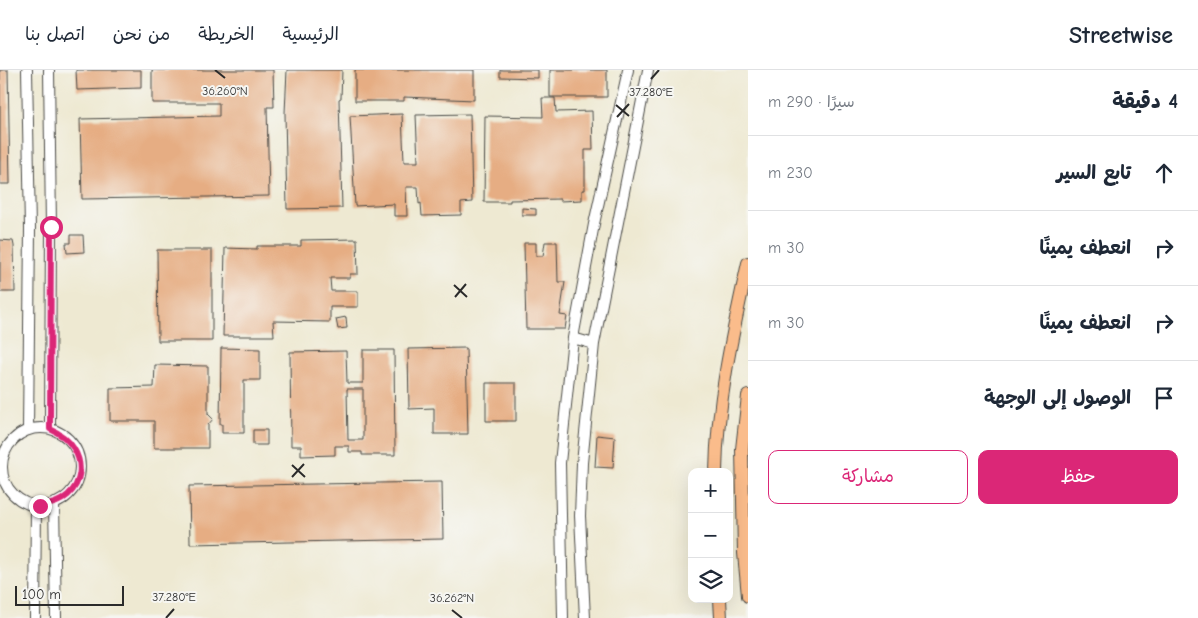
<!DOCTYPE html>
<html lang="ar">
<meta charset="utf-8">
<style>
body{margin:0;font-family:"Comic Neue","Playpen Sans Arabic",sans-serif;background:#f6f6f7;color:#1f2937;direction:rtl}
.controls{position:absolute;right:15px;bottom:15px;display:grid;overflow:hidden;border-radius:10px;box-shadow:0 5px 20px #0002}
.controls button{width:45px;height:45px;display:grid;place-items:center;padding:0;border:0;border-bottom:1px solid #e0e1e3;background:#fff;color:#1f2937;font:25px sans-serif}
.scale{position:absolute;left:15px;bottom:12px;width:109px;box-sizing:border-box;padding-left:5px;border:2px solid #2b2b2b;border-top:0;font-size:14px;line-height:18px;white-space:nowrap;color:#2b2b2b;-webkit-text-stroke:4px #f6f6f2;paint-order:stroke}
.stop{position:absolute;width:15px;height:15px;margin:-11px;border:4px solid #db2777;border-radius:50%;background:#fff}
.stop.end{background:#db2777;border-color:#fff;box-shadow:0 1px 5px #0008}
.list{margin:0;padding:0;list-style:none}
h2{display:flex;justify-content:space-between;align-items:center;height:65px;margin:0;padding:0 20px;font-size:21px}
h2 small{font-size:16px;font-weight:400;color:#747a83}
.list li{display:grid;grid-template-columns:32px 1fr auto;gap:15px;align-items:center;box-sizing:border-box;height:75px;padding:0 20px;border-top:1px solid #e0e1e3}
.list b{display:block;font-size:19px;white-space:nowrap}
.list em{font-size:16px;font-style:normal;color:#747a83}
.actions{display:flex;gap:10px;padding:15px 20px}
.actions a{flex:1;padding:11px 0;border:1px solid #db2777;border-radius:10px;text-align:center;font-size:18px;color:#db2777}
.actions .main{background:#db2777;color:#fff}
.icon{flex:none;width:28px;height:28px;fill:none;stroke:currentColor;stroke-width:2;stroke-linecap:round;stroke-linejoin:round}
.map{position:relative;flex:none;width:748px;height:548px;overflow:hidden;direction:ltr}
header{display:flex;align-items:center;gap:30px;box-sizing:border-box;height:70px;padding:0 25px;background:#fff;border-bottom:1px solid #e0e1e3}
header strong{font-size:24px}
nav{display:flex;gap:28px;margin-inline-start:auto;font-size:18px}
main{display:flex}
aside{flex:1;background:#fff}
.map>svg:first-child{display:block}
.building{fill:#e6ad83;fill-rule:evenodd}
.lines{fill:none;stroke-linecap:round;stroke-linejoin:round}
.minor-casing{stroke:#484844;stroke-width:12}
.major-casing{stroke:#484844;stroke-width:14}
.minor{stroke:#fff;stroke-width:10}
.major{stroke:#fabc8b;stroke-width:12}
.route{stroke:#db2777;stroke-width:6}
.ticks{fill:none;stroke:#2b2b2b;stroke-width:2}
.ticks-label{font-size:12px;text-anchor:middle;fill:#2b2b2b;stroke:#f6f6f2;stroke-width:4;stroke-linejoin:round;paint-order:stroke}
</style>
<header>
<strong>Streetwise</strong>
<nav><a>الرئيسية</a><a>الخريطة</a><a>من نحن</a><a>اتصل بنا</a></nav>
</header>
<main>
<aside>
<h2>4 دقيقة<small>سيرًا · 290 m</small></h2>
<ul class="list">
<li><svg class="icon" aria-label="ahead" viewBox="0 0 24 24"><path d="M12 20V5M6 11l6-6 6 6"/></svg><div><b>تابع السير</b></div><em>230 m</em></li>
<li><svg class="icon" aria-label="right" viewBox="0 0 24 24"><path d="M7 20v-9h11M14 6l5 5-5 5"/></svg><div><b>انعطف يمينًا</b></div><em>30 m</em></li>
<li><svg class="icon" aria-label="right" viewBox="0 0 24 24"><path d="M7 20v-9h11M14 6l5 5-5 5"/></svg><div><b>انعطف يمينًا</b></div><em>30 m</em></li>
<li><svg class="icon" aria-label="arrive" viewBox="0 0 24 24"><path d="M6 21V4h12l-3 4 3 4H6"/></svg><div><b>الوصول إلى الوجهة</b></div></li>
</ul>
<div class="actions"><a class="main">حفظ</a><a>مشاركة</a></div>
</aside>
<div class="map">
<svg width="748" height="548" viewBox="0 0 748 548">
<rect width="100%" height="100%" fill="#f6f6f2"/>
<filter id="ink" filterUnits="userSpaceOnUse"><feTurbulence type="fractalNoise" baseFrequency=".02" numOctaves="2"/><feDisplacementMap in="SourceGraphic" scale="10" xChannelSelector="R" yChannelSelector="G"/><feConvolveMatrix kernelMatrix="1 2 1 2 8 2 1 2 1" color-interpolation-filters="sRGB"/></filter>
<filter id="wash" filterUnits="userSpaceOnUse"><feTurbulence type="fractalNoise" baseFrequency=".0096" numOctaves="4" result="noise"/><feDisplacementMap in="SourceGraphic" scale="20" xChannelSelector="R" yChannelSelector="G"/><feGaussianBlur stdDeviation="1.12" result="paint"/><feColorMatrix in="noise" values="0 0 0 0 0 0 0 0 0 0 0 0 0 0 0 0 0 1.4 0 .05"/><feComposite in="paint" operator="in"/></filter>
<g filter="url(#wash)">
<rect width="100%" height="100%" fill="#eee9d2"/>
<g id="blocks">
<path class="building" d="M 0,0 L 8,0 L 10,114 L 0,114 Z
M 76,0 L 141,0 L 141,18 L 77,20 Z
M 152,0 L 273,0 L 274,37 L 267,37 L 269,126 L 82,129 L 80,49 L 219,46 L 219,33 L 152,33 Z
M 287,0 L 342,0 L 341,28 L 339,29 L 342,138 L 287,139 L 285,43 Z
M 355,0 L 474,0 L 474,30 L 404,27 L 404,31 L 355,31 Z
M 500,0 L 538,0 L 538,8 L 500,7 Z
M 550,0 L 607,0 L 607,27 L 550,27 Z
M 542,28 L 555,28 L 556,42 L 592,41 L 593,80 L 585,80 L 585,120 L 582,120 L 582,130 L 560,131 L 560,129 L 510,130 L 510,132 L 484,132 L 485,46 L 543,47 Z
M 402,44 L 404,92 L 418,92 L 416,45 L 470,44 L 472,132 L 461,133 L 461,145 L 422,146 L 421,133 L 419,134 L 418,117 L 406,117 L 407,146 L 394,146 L 394,134 L 355,136 L 350,46 Z
M 522,138 L 536,139 L 536,145 L 522,145 Z
M 71,165 L 83,165 L 84,182 L 67,183 L 66,173 L 71,173 Z
M 357,169 L 358,204 L 350,204 L 350,208 L 330,208 L 331,221 L 358,221 L 358,237 L 330,237 L 330,252 L 273,251 L 274,266 L 223,266 L 225,178 L 257,179 L 257,176 L 301,176 L 301,170 Z
M 0,170 L 13,171 L 14,176 L 15,222 L 0,222 Z
M 545,172 L 557,172 L 558,212 L 565,212 L 560,245 L 567,246 L 565,259 L 526,259 L 524,173 L 536,173 L 536,186 L 543,186 Z
M 157,180 L 212,180 L 212,271 L 158,271 Z
M 346,247 L 347,258 L 338,259 L 336,249 Z
M 221,278 L 260,279 L 260,310 L 244,310 L 244,363 L 222,363 L 222,354 L 220,354 Z
M 466,278 L 468,364 L 434,364 L 434,338 L 409,339 L 408,279 Z
M 363,280 L 394,280 L 395,385 L 362,385 L 362,382 L 349,382 L 349,376 L 335,376 L 335,385 L 301,386 L 301,376 L 291,376 L 290,282 L 346,281 L 347,313 L 363,313 ZM 347,319 L 363,319 L 363,370 L 348,370 Z
M 155,295 L 208,296 L 208,344 L 213,349 L 208,355 L 208,378 L 154,378 L 154,351 L 110,351 L 110,318 L 154,317 Z
M 486,313 L 516,313 L 516,351 L 486,351 Z
M 253,360 L 267,360 L 267,375 L 253,375 Z
M 597,365 L 615,367 L 613,398 L 595,397 Z
M 442,412 L 443,469 L 190,474 L 189,416 Z"/>
</g>
</g>
<g filter="url(#ink)">
<use href="#blocks" fill-opacity="0" stroke="#484844" stroke-width="1"/>
<g class="lines">
<g class="minor-casing">
<path id="minor" d="M 27,0 L 30,159 L 28,360
M 49,0 L 51,157 L 50,359
M 573,268 L 594,274
M2 397a39 39 0 1 1 78 0a39 39 0 1 1-78 0Z
M 54,433 L 56,548
M 35,548 L 36,435
M 563,548 L 560,393 L 573,268 L 594,154 L 628,0
M 585,548 L 580,446 L 582,393 L 594,274 L 648,0"/>
</g>
<g class="major-casing">
<path id="major" d="M 748,326 L 742,379 L 744,483 L 748,526
M 716,402 C 717,331 733,261 748,193
M 720,529 L 721,548"/>
</g>
<use href="#minor" class="minor"/>
<use href="#major" class="major"/>
</g>
</g>
<g class="lines" filter="url(#ink)">
<path class="route" d="M 40,436 C 88,432 94,378 50,359 L 51,157"/>
</g>
<path class="ticks" d="M 215,0 L 225,8M 651,9 L 659,0M 616,35 L 629,46M 617,47 L 629,34M 454,215 L 467,227M 455,227 L 466,214M 292,395 L 305,407M 292,407 L 304,394M 452,540 L 462,548M 166,548 L 174,539"/>
<g class="ticks-label">
<text x="225" y="25">36.260°N</text>
<text x="651" y="26">37.280°E</text>
<text x="174" y="531">37.280°E</text>
<text x="452" y="532">36.262°N</text>
</g>
</svg>
<div class="controls">
<button>+</button>
<button>−</button>
<button><svg class="icon" aria-label="layers" viewBox="0 0 24 24"><path d="M12 4l9 5-9 5-9-5zM3 14l9 5 9-5"/></svg></button>
</div>
<div class="scale">100 m</div>
<div class="stop" style="left:51px;top:157px"></div>
<div class="stop end" style="left:40px;top:436px"></div>
</div>
</main>
